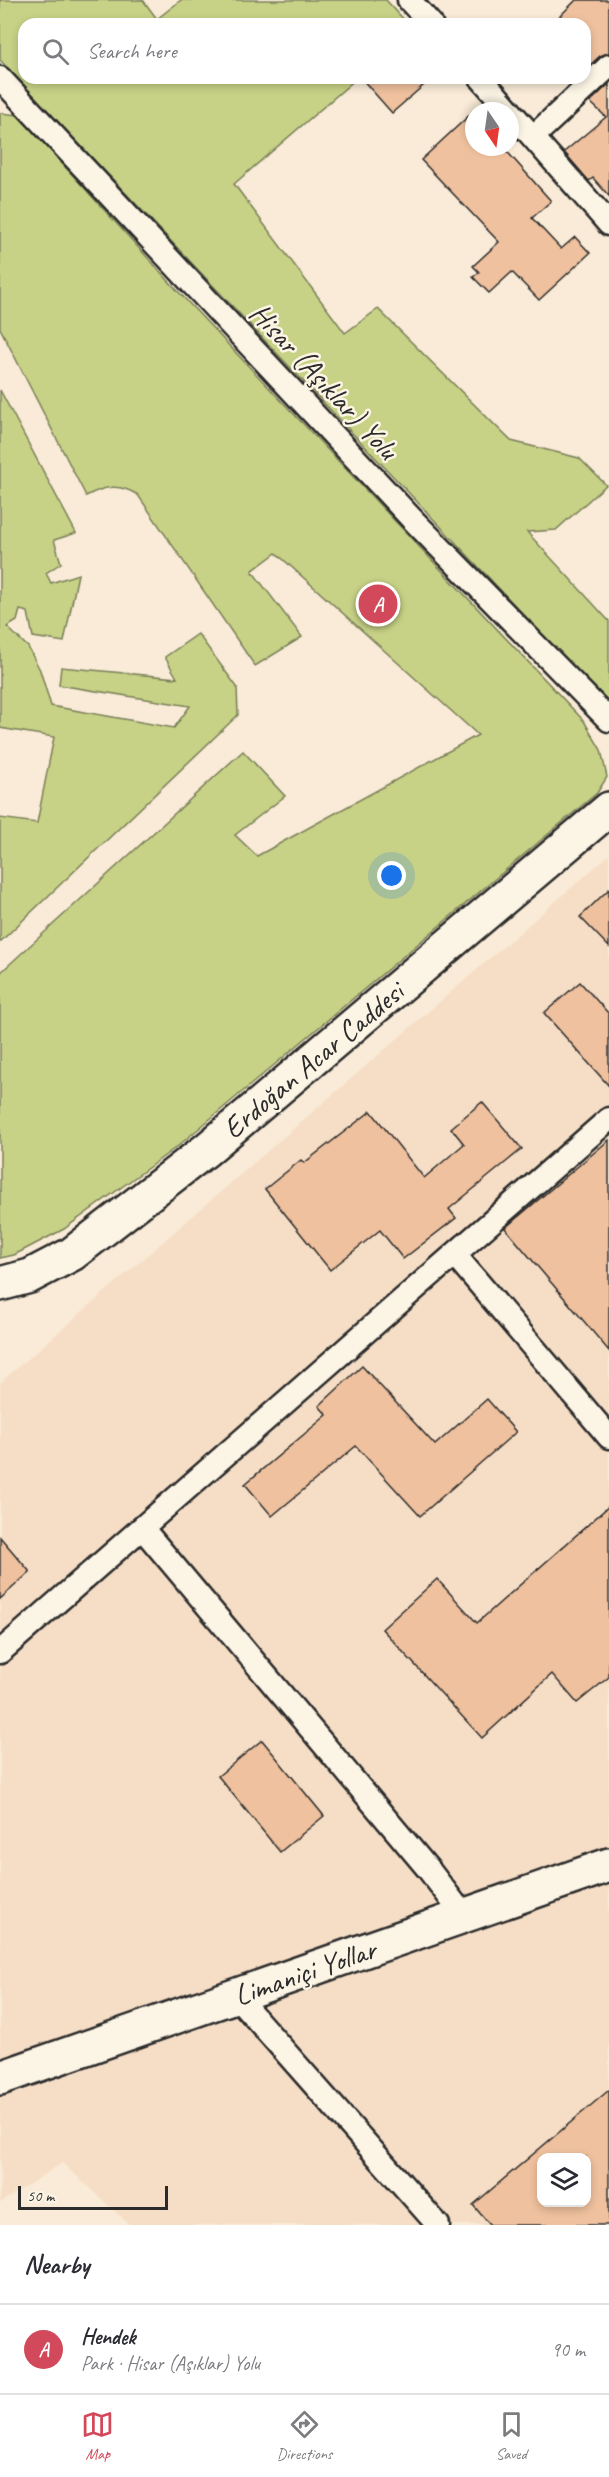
<!DOCTYPE html>
<meta charset="utf-8">
<style>
body{margin:0;font-family:Caveat,sans-serif;background:#f7f7f7;color:#2b2b33}
.controls{position:absolute;right:18px;bottom:18px;display:grid;overflow:hidden;border-radius:12px;box-shadow:0 3px 9px #0003}
.controls button{width:54px;height:54px;display:grid;place-items:center;padding:0;border:0;border-bottom:2px solid #e1e1e2;background:#fff;color:#2b2b33;font:30px sans-serif}
.compass{position:absolute;left:465px;top:102px;width:54px;height:54px;border-radius:50%;background:#fff;box-shadow:0 3px 9px #0003;rotate:167deg}
.scale{position:absolute;left:18px;bottom:15px;width:150px;box-sizing:border-box;padding-left:6px;border:3px solid #2b2b2b;border-top:0;font-size:16px;line-height:21px;white-space:nowrap;color:#2b2b2b;-webkit-text-stroke:4px #fcf5e5;paint-order:stroke}
.you{position:absolute;left:392px;top:876px;width:21px;height:21px;margin:-15px;border:4px solid #fff;border-radius:50%;background:#1a73e8;box-shadow:0 0 0 9px #1a73e833}
.badge{display:grid;place-items:center;width:39px;height:39px;border-radius:50%;background:#d1495b;color:#fff;font-size:20px;font-weight:700}
.pin{position:absolute;translate:-50% -50%;border:3px solid #fff;box-shadow:0 2px 6px #0006}
.list{margin:0;padding:0;list-style:none}
h2{display:flex;justify-content:space-between;align-items:center;height:78px;margin:0;padding:0 24px;font-size:26px}
h2 small{font-size:20px;font-weight:400;color:#7c7c81}
.list li{display:grid;grid-template-columns:39px 1fr auto;gap:18px;align-items:center;box-sizing:border-box;height:90px;padding:0 24px;border-top:2px solid #e1e1e2}
.list b{display:block;font-size:22px;white-space:nowrap}
.list p{margin:0;font-size:20px;white-space:nowrap;color:#7c7c81}
.list em{font-size:20px;font-style:normal;color:#7c7c81}
.icon{flex:none;width:33px;height:33px;fill:none;stroke:currentColor;stroke-width:2;stroke-linecap:round;stroke-linejoin:round}
.map{position:relative;flex:none;width:609px;height:2225px;overflow:hidden}
.search{position:absolute;background:#fff;box-shadow:0 3px 9px #0003;left:18px;right:18px;top:18px;height:66px;display:flex;align-items:center;gap:15px;box-sizing:border-box;padding:0 21px;border-radius:18px;color:#7c7c81;font-size:22px}
.sheet{height:168px;background:#fff}
nav{display:flex;justify-content:space-around;align-items:center;box-sizing:border-box;height:84px;border-top:2px solid #e1e1e2;background:#fff;font-size:16px;color:#7c7c81}
nav a{display:grid;justify-items:center;gap:3px}
nav .on{color:#d1495b}
.map>svg:first-child{display:block}
.built{fill:#f6dec6;fill-rule:evenodd}
.green{fill:#c7d286;stroke:#797e58;stroke-width:1.5}
.building{fill:#efc19e;stroke:#2b2b2b;stroke-width:1.5;fill-rule:evenodd}
.lines{fill:none;stroke-linecap:round;stroke-linejoin:round}
.street-casing{stroke:#2b2b2b;stroke-width:27}
.secondary-casing{stroke:#2b2b2b;stroke-width:38}
.street{stroke:#fcf5e5;stroke-width:22}
.secondary{stroke:#fcf5e5;stroke-width:33}
.labels{text-anchor:middle;dominant-baseline:central;stroke-width:5;stroke-linejoin:round;paint-order:stroke}
.street-label{font-size:30px;fill:#2b2b2b;stroke:#fcf5e5}
</style>
<div class="map">
<svg width="609" height="2225" viewBox="0 0 609 2225">
<rect width="100%" height="100%" fill="#f9ebd7"/>
<filter id="ink" filterUnits="userSpaceOnUse"><feTurbulence type="fractalNoise" baseFrequency=".0167" numOctaves="2"/><feDisplacementMap in="SourceGraphic" scale="12" xChannelSelector="R" yChannelSelector="G"/><feConvolveMatrix kernelMatrix="1 2 1 2 8 2 1 2 1" color-interpolation-filters="sRGB"/></filter>
<g filter="url(#ink)">
<path class="built" d="M 609,855 L 609,2225 L 130,2225 L 62,2163 L 0,2203 L 0,1383 ZM 542,2158 L 586,2158 L 586,2202 L 542,2202 Z"/>
<path class="green" d="M 0,0 L 143,0 L 157,19 L 181,0 L 386,0 L 408,24 L 24,24 L 24,78 L 357,78 L 234,184 L 345,333 L 378,309 L 511,441 L 579,458 L 606,485 L 556,530 L 527,532 L 609,621 L 609,705 L 0,60 Z
M 0,113 L 18,115 L 186,300 L 584,721 L 601,750 L 607,777 L 597,793 L 178,1146 L 64,1229 L 14,1255 L 0,1258 L 0,973 L 243,751 L 285,796 L 235,835 L 257,856 L 478,735 L 276,553 L 252,571 L 302,637 L 255,666 L 138,495 C 119,483 105,486 86,496 L 0,328 Z
M 0,390 L 76,533 L 54,540 L 61,563 L 46,573 L 51,583 L 78,574 L 64,642 L 33,637 L 28,612 L 20,610 L 17,621 L 7,627 L 28,647 L 40,670 L 51,706 L 174,728 L 190,706 L 59,685 L 61,667 L 177,678 L 165,657 L 198,634 L 237,687 L 238,715 L 0,942 L 0,818 L 37,823 L 54,737 L 0,728 Z"/>
<path class="building" d="M 576,0 L 609,0 L 609,53 L 600,56 L 586,69 L 585,24 L 552,24 Z
M 361,78 L 432,78 L 392,113 Z
M 609,84 L 609,196 L 593,178 L 589,181 L 564,152 L 606,117 L 590,102 Z
M 474,111 L 474,147 L 503,147 L 551,201 L 532,218 L 561,249 L 575,237 L 590,253 L 539,300 L 512,272 L 489,293 L 473,277 L 479,272 L 473,266 L 499,242 L 421,160 Z
M 609,889 L 609,947 L 580,917 Z
M 580,982 L 609,1014 L 609,1086 L 544,1013 Z
M 482,1102 L 522,1149 L 449,1209 L 456,1218 L 403,1259 L 380,1230 L 330,1270 L 265,1189 L 301,1160 L 304,1163 L 371,1111 L 424,1178 L 464,1144 L 451,1128 Z
M 609,1140 L 609,1351 L 505,1228 Z
M 362,1366 L 435,1445 L 487,1399 L 516,1432 L 420,1516 L 356,1446 L 272,1516 L 245,1484 L 327,1415 L 319,1406 Z
M 609,1506 L 609,1677 L 577,1703 L 552,1674 L 482,1738 L 382,1629 L 437,1579 L 477,1623 Z
M 0,1537 L 30,1572 L 0,1599 Z
M 262,1740 L 324,1816 L 280,1852 L 218,1776 Z
M 609,2090 L 609,2225 L 490,2225 L 473,2205 ZM 542,2157 L 586,2157 L 586,2202 L 542,2202 Z"/>
<g class="lines">
<g class="street-casing">
<path id="street" d="M 409,0 L 431,24
M 0,78 L 412,519 L 609,720
M 481,78 L 609,224
M 534,136 L 609,66
M 455,1255 L 609,1437
M 143,1529 L 429,1870 L 464,1916
M 0,1652 L 609,1119
M 236,1996 L 438,2225"/>
</g>
<g class="secondary-casing">
<path id="secondary" d="M 0,1284 L 30,1276 L 72,1254 L 206,1150 L 609,809
M 0,2078 L 609,1865"/>
</g>
<use href="#street" class="street"/>
<use href="#secondary" class="secondary"/>
</g>
</g>
<g class="labels">
<g class="street-label">
<text transform="translate(324 381) rotate(47)">Hisar (Aşıklar) Yolu</text>
<text transform="translate(313 1060) rotate(-40)">Erdoğan Acar Caddesi</text>
<text transform="translate(305 1972) rotate(-19)">Limaniçi Yollar</text>
</g>
</g>
</svg>
<div class="controls">
<button><svg class="icon" aria-label="layers" viewBox="0 0 24 24"><path d="M12 4l9 5-9 5-9-5zM3 14l9 5 9-5"/></svg></button>
</div>
<svg class="compass" viewBox="-18 -18 36 36"><path d="M0-13l5 13h-10z" fill="#e53935"/><path d="M0 13l5-13h-10z" fill="#7c7c81"/></svg>
<div class="scale">50 m</div>
<div class="you"></div>
<div class="pin badge" style="left:378px;top:604px">A</div>
<div class="search"><svg class="icon" aria-label="search" viewBox="0 0 24 24"><circle cx="10" cy="10" r="6"/><path d="M15 15l6 6"/></svg>Search here</div>
</div>
<section class="sheet">
<h2>Nearby<small></small></h2>
<ul class="list">
<li><span class="badge">A</span><div><b>Hendek</b><p>Park · Hisar (Aşıklar) Yolu</p></div><em>90 m</em></li>
</ul>
</section>
<nav>
<a class="on"><svg class="icon" aria-label="map" viewBox="0 0 24 24"><path d="M3 6l6-2 6 2 6-2v14l-6 2-6-2-6 2zM9 4v14M15 6v14"/></svg>Map</a>
<a><svg class="icon" aria-label="directions" viewBox="0 0 24 24"><path d="M12 3l9 9-9 9-9-9zM9 14v-3h6M13 9l2 2-2 2"/></svg>Directions</a>
<a><svg class="icon" aria-label="saved" viewBox="0 0 24 24"><path d="M7 4h10v16l-5-4-5 4z"/></svg>Saved</a>
</nav>
